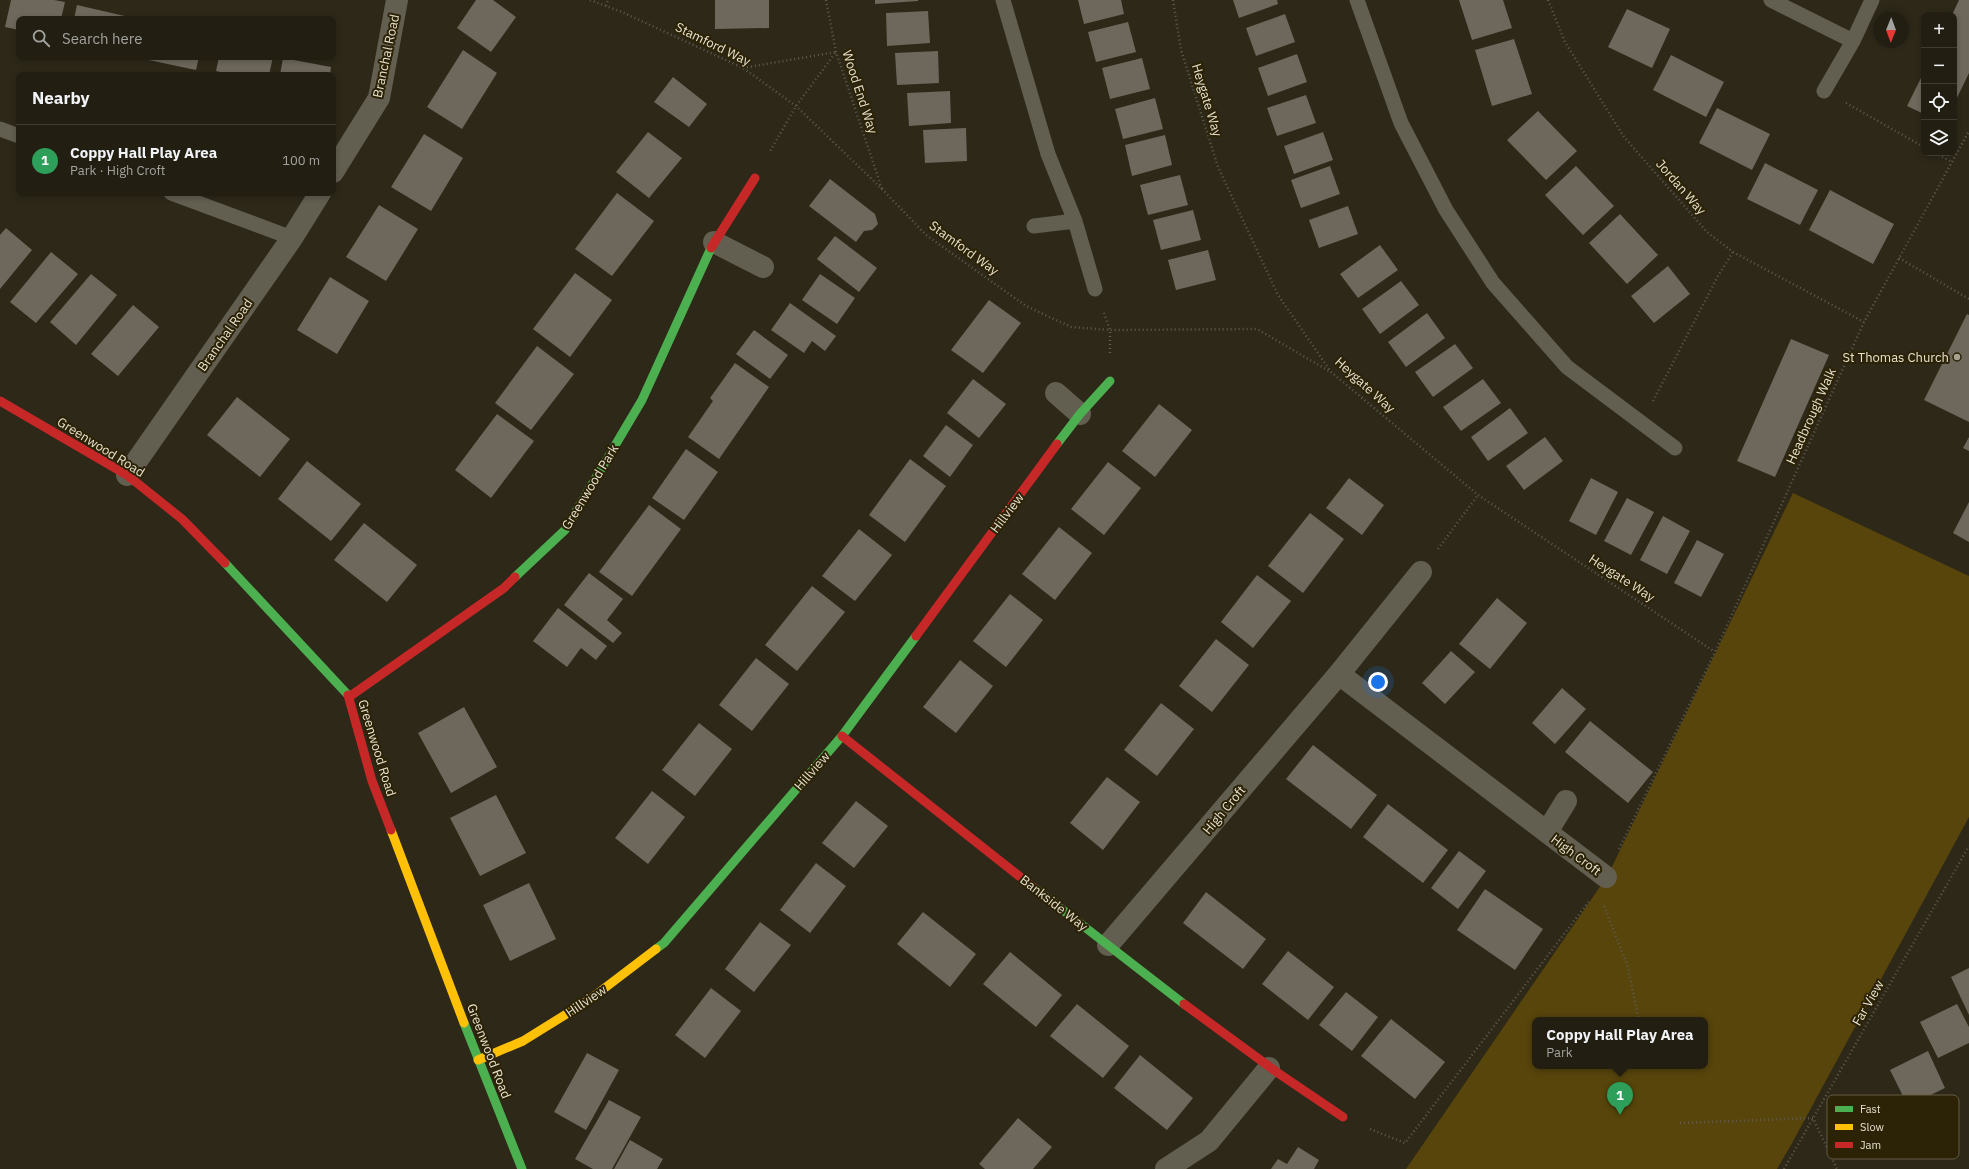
<!DOCTYPE html>
<meta charset="utf-8">
<style>
body{margin:0;font-family:"IBM Plex Sans",sans-serif;background:#2e2b20;color:#f1f3f6}
.controls{position:absolute;right:12px;top:12px;display:grid;overflow:hidden;border-radius:8px;box-shadow:0 2px 6px #0003}
.controls button{width:36px;height:36px;display:grid;place-items:center;padding:0;border:0;border-bottom:1px solid #3f3c32;background:#221e12;color:#f1f3f6;font:20px sans-serif}
.compass{position:absolute;left:1873px;top:12px;width:36px;height:36px;border-radius:50%;background:#221e12;box-shadow:0 2px 6px #0003;rotate:181deg}
.you{position:absolute;left:1378px;top:682px;width:14px;height:14px;margin:-10px;border:3px solid #fff;border-radius:50%;background:#1a73e8;box-shadow:0 0 0 6px #1a73e833}
.badge{display:grid;place-items:center;width:26px;height:26px;border-radius:50%;background:#a6a090;color:#fff;font-size:13px;font-weight:700}
.pin{position:absolute;translate:-50% -33px;filter:drop-shadow(0 1px 2px #0008)}
.pin::after{content:'';position:absolute;top:21px;width:14px;height:12px;background:inherit;clip-path:polygon(0 0,100% 0,50% 100%)}
.popup{position:absolute;left:1532px;top:1017px;width:176px;height:52px;box-sizing:border-box;display:grid;place-content:center;border-radius:8px;background:#221e12;filter:drop-shadow(0 1px 3px #0005);font-size:13px;white-space:nowrap;color:#a2a29f}
.popup b{font-size:15px;color:#f1f3f6}
.popup::after{content:'';position:absolute;left:50%;top:100%;margin-left:-8px;border:8px solid transparent;border-top-color:#221e12}
.list{margin:0;padding:0;list-style:none}
h2{display:flex;justify-content:space-between;align-items:center;height:52px;margin:0;padding:0 16px;font-size:17px}
h2 small{font-size:13px;font-weight:400;color:#a2a29f}
.list li{display:grid;grid-template-columns:26px 1fr auto;gap:12px;align-items:center;box-sizing:border-box;height:72px;padding:0 16px;border-top:1px solid #3f3c32}
.list b{display:block;font-size:15px;white-space:nowrap}
.list p{margin:0;font-size:13px;white-space:nowrap;color:#a2a29f}
.list em{font-size:13px;font-style:normal;color:#a2a29f}
.icon{flex:none;width:22px;height:22px;fill:none;stroke:currentColor;stroke-width:2;stroke-linecap:round;stroke-linejoin:round}
.map{position:relative;flex:none;width:1969px;height:1169px;overflow:hidden}
.search{position:absolute;background:#221e12;box-shadow:0 2px 6px #0003;left:16px;top:16px;width:320px;height:44px;display:flex;align-items:center;gap:10px;box-sizing:border-box;padding:0 14px;border-radius:8px;color:#a2a29f;font-size:15px}
.panel{position:absolute;background:#221e12;box-shadow:0 2px 6px #0003;left:16px;top:72px;width:320px;height:124px;border-radius:8px}
.map>svg:first-child{display:block}
.green{fill:#57450b;fill-rule:evenodd}
.building{fill:#6d685b}
.lines{fill:none;stroke-linecap:round;stroke-linejoin:round}
.path{stroke:#5f5b4f;stroke-width:2.5;stroke-dasharray:1 3;stroke-linecap:butt}
.lane{stroke:#625e50;stroke-width:15}
.street{stroke:#625e50;stroke-width:22}
.fast{stroke:#4caf50;stroke-width:9}
.slow{stroke:#ffc107;stroke-width:9}
.jam{stroke:#c62828;stroke-width:9}
.poi-dot{fill:#a6a090;stroke:#2c2205;stroke-width:1.5}
.labels{text-anchor:middle;dominant-baseline:central;stroke-width:4;stroke-linejoin:round;paint-order:stroke}
.street-label{font-size:13px;fill:#e7e1d1;stroke:#2c2205}
.poi-label{font-size:13px;fill:#e7e1d1;stroke:#2c2205;text-anchor:end}
.key{fill:#2c2205;stroke:#645b42;stroke-width:1}
.key-label{font-size:11px;fill:#e7e1d1}
</style>
<div class="map">
<svg width="1969" height="1169" viewBox="0 0 1969 1169">
<rect width="100%" height="100%" fill="#2d2818"/>
<path class="green" d="M 1793,493 L 1969,576 L 1969,817 L 1791,1145 L 1777,1169 L 1406,1169 L 1608,875 ZM 1535,1020 L 1705,1020 L 1705,1066 L 1535,1066 Z"/>
<path class="building" d="M 11,0 L 54,0 L 65,2 L 61,19 L 19,19 L 19,30 L 5,27 Z
M 476,0 L 493,0 L 516,17 L 491,52 L 457,28 Z
M 715,0 L 769,0 L 769,28 L 715,29 Z
M 875,0 L 918,0 L 918,1 L 875,4 Z
M 1078,0 L 1121,0 L 1124,14 L 1084,24 Z
M 1233,0 L 1277,0 L 1278,4 L 1239,18 Z
M 1459,0 L 1503,0 L 1512,28 L 1472,40 Z
M 1959,0 L 1969,0 L 1969,73 L 1954,104 L 1954,15 L 1952,15 Z
M 77,5 L 129,17 L 129,19 L 74,19 Z
M 1627,9 L 1670,29 L 1652,68 L 1608,47 Z
M 928,11 L 930,43 L 887,46 L 886,13 Z
M 1285,14 L 1295,42 L 1256,56 L 1246,28 Z
M 1128,22 L 1136,52 L 1096,62 L 1088,32 Z
M 1514,39 L 1532,94 L 1492,106 L 1475,50 Z
M 463,50 L 497,73 L 462,129 L 427,107 Z
M 938,51 L 939,83 L 897,85 L 895,53 Z
M 1297,54 L 1307,82 L 1268,96 L 1258,68 Z
M 1671,55 L 1724,82 L 1706,117 L 1653,90 Z
M 145,57 L 199,57 L 196,70 L 144,59 Z
M 219,57 L 273,57 L 269,75 L 232,75 L 216,71 Z
M 283,58 L 331,67 L 330,75 L 280,75 Z
M 1142,58 L 1150,89 L 1110,99 L 1102,68 Z
M 1924,72 L 1924,114 L 1907,106 Z
M 673,77 L 707,104 L 689,127 L 654,102 Z
M 950,91 L 951,123 L 909,126 L 907,93 Z
M 1306,95 L 1316,123 L 1277,136 L 1267,108 Z
M 1155,98 L 1163,129 L 1123,139 L 1115,109 Z
M 1717,108 L 1770,134 L 1752,170 L 1699,143 Z
M 1538,111 L 1577,151 L 1546,180 L 1507,140 Z
M 966,128 L 967,161 L 925,163 L 923,130 Z
M 648,132 L 682,158 L 649,198 L 616,172 Z
M 1323,132 L 1333,160 L 1294,174 L 1284,146 Z
M 424,134 L 463,158 L 431,211 L 391,187 Z
M 1165,135 L 1172,165 L 1132,176 L 1125,145 Z
M 1765,163 L 1818,190 L 1800,225 L 1747,199 Z
M 1330,166 L 1340,194 L 1301,208 L 1291,180 Z
M 1576,166 L 1614,206 L 1583,235 L 1545,195 Z
M 1180,175 L 1188,205 L 1148,215 L 1140,185 Z
M 830,179 L 875,214 L 878,224 L 872,230 L 864,231 L 856,242 L 809,206 Z
M 1830,190 L 1894,224 L 1873,264 L 1809,230 Z
M 617,193 L 654,221 L 612,276 L 575,249 Z
M 379,205 L 418,229 L 386,281 L 346,257 Z
M 1348,206 L 1358,234 L 1319,248 L 1309,220 Z
M 1193,210 L 1201,240 L 1161,250 L 1153,220 Z
M 1620,214 L 1658,255 L 1627,284 L 1589,243 Z
M 6,228 L 32,250 L 0,289 L 0,235 Z
M 835,236 L 877,268 L 859,292 L 817,259 Z
M 1380,245 L 1398,270 L 1358,298 L 1340,274 Z
M 1208,250 L 1216,280 L 1176,290 L 1168,260 Z
M 51,252 L 78,274 L 36,323 L 10,302 Z
M 1668,266 L 1690,294 L 1654,323 L 1631,296 Z
M 575,273 L 612,300 L 570,357 L 533,329 Z
M 91,274 L 117,295 L 76,345 L 50,322 Z
M 820,274 L 855,298 L 837,324 L 802,300 Z
M 330,277 L 369,301 L 337,354 L 297,330 Z
M 1401,281 L 1419,305 L 1380,334 L 1362,309 Z
M 989,300 L 1021,323 L 983,373 L 951,350 Z
M 790,303 L 836,336 L 825,351 L 812,341 L 804,353 L 771,330 Z
M 133,305 L 159,327 L 118,376 L 91,354 Z
M 1427,313 L 1445,338 L 1406,367 L 1388,342 Z
M 1967,314 L 1969,315 L 1969,422 L 1924,400 Z
M 754,330 L 788,355 L 770,379 L 736,354 Z
M 1791,339 L 1829,355 L 1775,477 L 1737,461 Z
M 1455,344 L 1473,368 L 1433,397 L 1415,372 Z
M 537,346 L 574,374 L 531,430 L 495,403 Z
M 735,363 L 769,387 L 719,459 L 688,437 L 713,401 L 710,398 Z
M 973,379 L 1006,404 L 979,438 L 947,413 Z
M 1483,379 L 1501,403 L 1461,431 L 1443,407 Z
M 237,397 L 290,439 L 260,477 L 207,435 Z
M 1159,404 L 1192,430 L 1155,477 L 1122,451 Z
M 1510,408 L 1528,433 L 1488,461 L 1471,437 Z
M 497,414 L 534,441 L 491,498 L 455,470 Z
M 946,425 L 973,445 L 950,477 L 923,456 Z
M 1545,437 L 1563,461 L 1524,490 L 1506,466 Z
M 1969,437 L 1969,451 L 1963,448 Z
M 686,449 L 718,472 L 684,520 L 652,498 Z
M 910,459 L 946,486 L 905,542 L 869,515 Z
M 307,461 L 361,504 L 331,541 L 278,499 Z
M 1108,462 L 1141,488 L 1104,535 L 1071,509 Z
M 1349,478 L 1384,505 L 1362,535 L 1326,508 Z
M 1591,478 L 1618,492 L 1596,535 L 1569,521 Z
M 1627,498 L 1654,512 L 1631,555 L 1604,541 Z
M 1969,502 L 1969,542 L 1953,533 Z
M 649,505 L 681,529 L 632,596 L 599,572 Z
M 1310,513 L 1344,539 L 1303,593 L 1268,566 Z
M 1663,516 L 1690,531 L 1667,574 L 1640,560 Z
M 364,523 L 417,565 L 387,602 L 334,560 Z
M 1059,527 L 1092,553 L 1055,600 L 1022,574 Z
M 859,529 L 892,555 L 855,601 L 822,576 Z
M 1697,540 L 1724,554 L 1701,597 L 1674,583 Z
M 589,573 L 623,599 L 607,620 L 622,633 L 613,643 L 564,605 Z
M 1257,575 L 1291,601 L 1253,648 L 1221,622 Z
M 812,586 L 845,612 L 797,671 L 765,645 Z
M 1010,594 L 1043,620 L 1006,667 L 973,641 Z
M 1497,598 L 1527,623 L 1490,669 L 1459,644 Z
M 558,608 L 607,646 L 596,660 L 581,648 L 567,667 L 533,641 Z
M 1216,639 L 1249,665 L 1212,712 L 1179,686 Z
M 1451,651 L 1475,672 L 1445,704 L 1422,683 Z
M 756,658 L 789,684 L 752,731 L 719,705 Z
M 960,660 L 993,686 L 956,733 L 923,707 Z
M 1562,688 L 1586,709 L 1555,744 L 1532,723 Z
M 1161,703 L 1194,729 L 1157,776 L 1124,750 Z
M 464,707 L 497,767 L 451,793 L 418,733 Z
M 1590,721 L 1653,772 L 1628,803 L 1565,752 Z
M 699,723 L 732,749 L 695,796 L 662,770 Z
M 1313,745 L 1377,795 L 1351,829 L 1286,779 Z
M 1107,777 L 1140,802 L 1103,850 L 1070,823 Z
M 652,791 L 685,817 L 648,864 L 615,838 Z
M 496,795 L 526,853 L 480,876 L 450,818 Z
M 856,801 L 888,826 L 854,868 L 822,843 Z
M 1388,804 L 1448,850 L 1423,883 L 1363,837 Z
M 1459,851 L 1486,871 L 1458,909 L 1431,888 Z
M 816,863 L 846,886 L 810,933 L 780,910 Z
M 529,883 L 556,939 L 510,961 L 483,905 Z
M 1485,889 L 1543,929 L 1515,970 L 1457,930 Z
M 1206,892 L 1266,939 L 1243,969 L 1183,923 Z
M 923,912 L 976,954 L 950,987 L 897,944 Z
M 760,922 L 791,945 L 754,992 L 725,969 Z
M 1288,951 L 1334,987 L 1308,1020 L 1262,984 Z
M 1010,952 L 1062,995 L 1036,1027 L 983,984 Z
M 1969,968 L 1969,1015 L 1951,977 Z
M 711,988 L 741,1011 L 705,1058 L 675,1035 Z
M 1346,992 L 1378,1017 L 1352,1051 L 1319,1025 Z
M 1077,1004 L 1129,1046 L 1103,1078 L 1050,1036 Z
M 1957,1004 L 1969,1027 L 1969,1043 L 1938,1058 L 1920,1022 Z
M 1391,1019 L 1445,1062 L 1415,1099 L 1361,1056 Z
M 1928,1051 L 1945,1088 L 1908,1106 L 1890,1070 Z
M 587,1053 L 619,1070 L 586,1130 L 554,1112 Z
M 1140,1055 L 1193,1098 L 1167,1130 L 1114,1088 Z
M 609,1100 L 641,1117 L 612,1169 L 593,1169 L 575,1159 Z
M 1897,1100 L 1914,1132 L 1884,1148 L 1880,1141 L 1865,1148 L 1852,1124 Z
M 1018,1118 L 1052,1147 L 1033,1169 L 985,1169 L 979,1164 Z
M 630,1140 L 663,1159 L 657,1169 L 614,1169 Z
M 1298,1147 L 1319,1160 L 1314,1169 L 1271,1169 L 1278,1159 L 1287,1164 Z"/>
<g class="lines">
<path class="path" d="M 590,0 L 622,12 L 743,68 L 796,106 L 882,189 L 926,235 L 1026,306 L 1071,327 L 1110,330 L 1257,329 L 1329,371
M 826,0 L 836,52 L 882,189
M 1173,0 L 1181,50 L 1218,167 L 1278,295 L 1331,372 L 1478,495 L 1715,652
M 1548,0 L 1565,42 L 1624,137 L 1707,232 L 1733,252 L 1864,322
M 606,6 L 608,0
M 743,68 L 836,52 L 796,106 L 769,153
M 1846,103 L 1924,147
M 1935,153 L 1952,162
M 1899,258 L 1969,299
M 1104,313 L 1110,330 L 1110,353
M 1653,401 L 1718,276 L 1733,252
M 1438,549 L 1478,495
M 1619,849 L 1715,652 L 1864,322 L 1969,131
M 1604,906 L 1627,964 L 1639,1020
M 1643,1066 L 1643,1068
M 1680,1123 L 1813,1118 L 1837,1169
M 1370,1129 L 1405,1143 L 1590,900
M 1784,1169 L 1969,846"/>
<path class="lane" d="M 1003,0 L 1048,154 L 1075,221 L 1095,289
M 1357,0 L 1401,123 L 1446,210 L 1493,283 L 1567,367 L 1675,448
M 1771,0 L 1853,41
M 1824,91 L 1853,41 L 1872,0
M 0,129 L 19,136
M 171,193 L 292,238
M 1034,226 L 1075,221"/>
<path class="street" d="M 333,172 L 379,98 L 397,0
M 714,242 L 763,267
M 1056,393 L 1080,414
M 127,475 L 292,238 L 320,193
M 1339,674 L 1606,877
M 1547,832 L 1566,801
M 1108,945 L 1339,674 L 1421,572
M 1166,1169 L 1209,1141 L 1269,1068"/>
<path class="fast" d="M 1057,444 L 1080,414 L 1110,381
M 225,563 L 348,695
M 515,577 L 565,530 L 642,400 L 711,248
M 1033,887 L 1184,1004
M 656,949 L 664,943 L 842,736 L 916,636
M 464,1023 L 522,1169"/>
<path class="slow" d="M 391,830 L 464,1023
M 478,1060 L 523,1041 L 589,1000 L 656,949"/>
<path class="jam" d="M 711,248 L 755,178
M 0,401 L 127,475 L 182,519 L 225,563
M 916,636 L 1057,444
M 348,695 L 372,781 L 391,830
M 349,697 L 504,588 L 515,577
M 842,736 L 1033,887
M 1184,1004 L 1278,1073 L 1343,1117"/>
</g>
<circle class="poi-dot" cx="1957" cy="357" r="4"/>
<g class="labels">
<g class="street-label">
<text transform="translate(713 44) rotate(26)">Stamford Way</text>
<text transform="translate(386 56) rotate(-78)">Branchal Road</text>
<text transform="translate(860 92) rotate(72)">Wood End Way</text>
<text transform="translate(1207 100) rotate(73)">Heygate Way</text>
<text transform="translate(1681 187) rotate(49)">Jordan Way</text>
<text transform="translate(964 248) rotate(36)">Stamford Way</text>
<text transform="translate(225 335) rotate(-55)">Branchal Road</text>
<text transform="translate(1365 385) rotate(42)">Heygate Way</text>
<text transform="translate(1811 416) rotate(-66)">Headbrough Walk</text>
<text transform="translate(101 447) rotate(32)">Greenwood Road</text>
<text transform="translate(590 487) rotate(-59)">Greenwood Park</text>
<text transform="translate(1007 513) rotate(-53)">Hillview</text>
<text transform="translate(1622 578) rotate(33)">Heygate Way</text>
<text transform="translate(377 748) rotate(73)">Greenwood Road</text>
<text transform="translate(812 771) rotate(-49)">Hillview</text>
<text transform="translate(1224 810) rotate(-50)">High Croft</text>
<text transform="translate(1576 855) rotate(37)">High Croft</text>
<text transform="translate(1054 903) rotate(38)">Bankside Way</text>
<text transform="translate(586 1001) rotate(-34)">Hillview</text>
<text transform="translate(1868 1003) rotate(-60)">Far View</text>
<text transform="translate(489 1051) rotate(69)">Greenwood Road</text>
</g>
<g class="poi-label">
<text x="1949" y="357">St Thomas Church</text>
</g>
</g>
<rect x="1827" y="1095" width="132" height="64" rx="6" class="key"/>
<rect x="1835" y="1106" width="18" height="6" fill="#4caf50"/>
<rect x="1835" y="1124" width="18" height="6" fill="#ffc107"/>
<rect x="1835" y="1142" width="18" height="6" fill="#c62828"/>
<g class="key-label">
<text x="1860" y="1113">Fast</text>
<text x="1860" y="1131">Slow</text>
<text x="1860" y="1149">Jam</text>
</g>
</svg>
<div class="controls">
<button>+</button>
<button>−</button>
<button><svg class="icon" aria-label="locate" viewBox="0 0 24 24"><circle cx="12" cy="12" r="6"/><path d="M12 2v4M12 18v4M2 12h4M18 12h4"/></svg></button>
<button><svg class="icon" aria-label="layers" viewBox="0 0 24 24"><path d="M12 4l9 5-9 5-9-5zM3 14l9 5 9-5"/></svg></button>
</div>
<svg class="compass" viewBox="-18 -18 36 36"><path d="M0-13l5 13h-10z" fill="#e53935"/><path d="M0 13l5-13h-10z" fill="#a2a29f"/></svg>
<div class="you"></div>
<div class="pin badge" style="left:1620px;top:1115px;background:#2e9e5b">1</div>
<div class="popup"><b>Coppy Hall Play Area</b>Park</div>
<div class="search"><svg class="icon" aria-label="search" viewBox="0 0 24 24"><circle cx="10" cy="10" r="6"/><path d="M15 15l6 6"/></svg>Search here</div>
<section class="panel">
<h2>Nearby<small></small></h2>
<ul class="list">
<li><span class="badge" style="background:#2e9e5b">1</span><div><b>Coppy Hall Play Area</b><p>Park · High Croft</p></div><em>100 m</em></li>
</ul>
</section>
</div>
